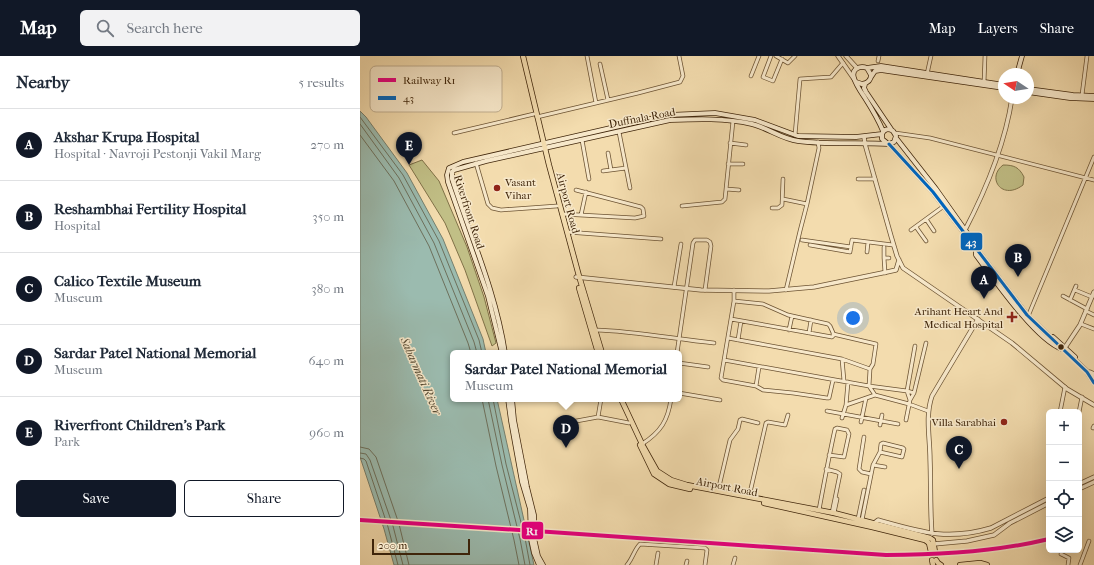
<!DOCTYPE html>
<meta charset="utf-8">
<style>
body{margin:0;font-family:"IM FELL French Canon",serif;background:#f2f2f3;color:#1f2937}
.controls{position:absolute;right:12px;bottom:12px;display:grid;overflow:hidden;border-radius:6px;box-shadow:0 4px 16px #0002}
.controls button{width:36px;height:36px;display:grid;place-items:center;padding:0;border:0;border-bottom:1px solid #e0e1e3;background:#fff;color:#1f2937;font:20px sans-serif}
.compass{position:absolute;left:638px;top:12px;width:36px;height:36px;border-radius:50%;background:#fff;box-shadow:0 4px 16px #0002;rotate:282deg}
.scale{position:absolute;left:12px;bottom:10px;width:98px;box-sizing:border-box;padding-left:4px;border:2px solid #3f250a;border-top:0;font-size:11px;line-height:14px;white-space:nowrap;color:#3f250a;-webkit-text-stroke:3px #f7e8ca;paint-order:stroke}
.you{position:absolute;left:493px;top:262px;width:14px;height:14px;margin:-10px;border:3px solid #fff;border-radius:50%;background:#1a73e8;box-shadow:0 0 0 6px #1a73e833}
.badge{display:grid;place-items:center;width:26px;height:26px;border-radius:50%;background:#111827;color:#fff;font-size:13px;font-weight:700}
.pin{position:absolute;translate:-50% -33px;filter:drop-shadow(0 1px 2px #0008)}
.pin::after{content:'';position:absolute;top:21px;width:14px;height:12px;background:inherit;clip-path:polygon(0 0,100% 0,50% 100%)}
.popup{position:absolute;left:90px;top:294px;width:232px;height:52px;box-sizing:border-box;display:grid;place-content:center;border-radius:6px;background:#fff;filter:drop-shadow(0 1px 3px #0005);font-size:13px;white-space:nowrap;color:#747a83}
.popup b{font-size:15px;color:#1f2937}
.popup::after{content:'';position:absolute;left:50%;top:100%;margin-left:-8px;border:8px solid transparent;border-top-color:#fff}
.list{margin:0;padding:0;list-style:none}
h2{display:flex;justify-content:space-between;align-items:center;height:52px;margin:0;padding:0 16px;font-size:17px}
h2 small{font-size:13px;font-weight:400;color:#747a83}
.list li{display:grid;grid-template-columns:26px 1fr auto;gap:12px;align-items:center;box-sizing:border-box;height:72px;padding:0 16px;border-top:1px solid #e0e1e3}
.list b{display:block;font-size:15px;white-space:nowrap}
.list p{margin:0;font-size:13px;white-space:nowrap;color:#747a83}
.list em{font-size:13px;font-style:normal;color:#747a83}
.actions{display:flex;gap:8px;padding:12px 16px}
.actions a{flex:1;padding:9px 0;border:1px solid #111827;border-radius:6px;text-align:center;font-size:14px;color:#111827}
.actions .main{background:#111827;color:#fff}
.icon{flex:none;width:22px;height:22px;fill:none;stroke:currentColor;stroke-width:2;stroke-linecap:round;stroke-linejoin:round}
.map{position:relative;flex:none;width:734px;height:509px;overflow:hidden}
header{display:flex;align-items:center;gap:24px;box-sizing:border-box;height:56px;padding:0 20px;background:#111827;color:#fff}
header strong{font-size:19px}
nav{display:flex;gap:22px;margin-inline-start:auto;font-size:14px}
.search{width:280px;height:36px;background:#f2f2f3;display:flex;align-items:center;gap:10px;box-sizing:border-box;padding:0 14px;border-radius:6px;color:#747a83;font-size:15px}
main{display:flex}
aside{flex:1;background:#fff}
.map>svg:first-child{display:block}
.green{fill:#c1bf86;stroke:#807248}
.water{fill:#9bbbaf;stroke:#767f6d}
.lines{fill:none;stroke-linecap:round;stroke-linejoin:round}
.shore{stroke:#6d705c;stroke-width:1}
.minor-casing{stroke:#6c5333;stroke-width:4.5}
.tertiary-casing{stroke:#6c5333;stroke-width:5}
.secondary-casing{stroke:#3f250a;stroke-width:5.5}
.primary-casing{stroke:#3f250a;stroke-width:6}
.minor{stroke:#f7e8ca;stroke-width:3}
.tertiary{stroke:#f7e8ca;stroke-width:3.5}
.secondary{stroke:#f7e8ca;stroke-width:4}
.primary{stroke:#f3dcae;stroke-width:4.5}
.bus-1-casing{stroke:#f7e8ca;stroke-width:6}
.bus-1{stroke:#0065bd;stroke-width:3}
.rail-1-casing{stroke:#f7e8ca;stroke-width:7}
.rail-1{stroke:#e5007d;stroke-width:4}
.poi-dot{fill:#8f2418;stroke:#f7e8ca;stroke-width:1.5}
.bus-dot{fill:#3f250a;stroke:#f7e8ca;stroke-width:1.5}
.labels{text-anchor:middle;dominant-baseline:central;stroke-width:3;stroke-linejoin:round;paint-order:stroke}
.street-label{font-size:11px;fill:#3f250a;stroke:#f7e8ca}
.poi-label{font-size:11px;fill:#3f250a;stroke:#f7e8ca;text-anchor:end}
.water-label{font-size:12px;font-style:italic;fill:#564a33;stroke:#f7e8ca}
.key{fill:#f7e8ca;stroke:#c0ae90;stroke-width:1}
.key-label{font-size:11px;fill:#3f250a}
.line-badge{stroke:#f7e8ca;stroke-width:1.5}
.badge-label{font-size:11px;text-anchor:middle;font-weight:bold;fill:#fff}
</style>
<header>
<strong>Map</strong>
<div class="search"><svg class="icon" aria-label="search" viewBox="0 0 24 24"><circle cx="10" cy="10" r="6"/><path d="M15 15l6 6"/></svg>Search here</div>
<nav><a>Map</a><a>Layers</a><a>Share</a></nav>
</header>
<main>
<aside>
<h2>Nearby<small>5 results</small></h2>
<ul class="list">
<li><span class="badge">A</span><div><b>Akshar Krupa Hospital</b><p>Hospital · Navroji Pestonji Vakil Marg</p></div><em>270 m</em></li>
<li><span class="badge">B</span><div><b>Reshambhai Fertility Hospital</b><p>Hospital</p></div><em>350 m</em></li>
<li><span class="badge">C</span><div><b>Calico Textile Museum</b><p>Museum</p></div><em>380 m</em></li>
<li><span class="badge">D</span><div><b>Sardar Patel National Memorial</b><p>Museum</p></div><em>640 m</em></li>
<li><span class="badge">E</span><div><b>Riverfront Children's Park</b><p>Park</p></div><em>960 m</em></li>
</ul>
<div class="actions"><a class="main">Save</a><a>Share</a></div>
</aside>
<div class="map">
<svg width="734" height="509" viewBox="0 0 734 509">
<rect width="100%" height="100%" fill="#f3dcae"/>
<filter id="stains"><feTurbulence type="fractalNoise" baseFrequency=".005" numOctaves="4"/><feColorMatrix values="0 0 0 0 .2 0 0 0 0 .09 0 0 0 0 .02 0 0 0 .5 -.17"/></filter>
<radialGradient id="worn" r=".72"><stop offset=".6" stop-color="#630" stop-opacity="0"/><stop offset="1" stop-color="#630" stop-opacity=".3"/></radialGradient>
<path class="green" d="M 62,104 L 79,125 L 107,191 L 124,241 L 136,287 L 132,290 L 105,214 L 85,167 L 49,109 Z
M 643,109 C 654,109 659,111 664,121 L 663,129 C 642,145 626,122 643,109 Z"/>
<path class="water" d="M 0,55 L 6,61 L 47,117 L 83,183 L 123,283 L 126,297 L 93,297 L 93,343 L 137,343 L 174,509 L 34,509 L 24,473 L 0,401 Z"/>
<g class="lines">
<path class="shore" d="M 0,61 L 43,119 L 79,185 L 119,284 L 122,297
M 0,68 L 39,122 L 74,187 L 114,286 L 117,297
M 0,79 L 34,125 L 69,190 L 108,287 L 111,297
M 122,343 L 136,410 L 154,484 L 159,509
M 128,343 L 142,409 L 160,483 L 165,509
M 133,343 L 146,408 L 165,482 L 170,509
M 0,391 L 9,393 L 16,401 L 39,468 L 49,509
M 0,397 L 6,398 L 10,404 L 33,470 L 43,509
M 0,402 L 4,403 L 6,405 L 28,471 L 38,509"/>
<g class="minor-casing">
<path id="minor" d="M 227,0 L 236,47
M 411,0 L 403,21 L 413,25 L 422,3
M 416,0 L 428,7 L 435,0
M 518,5 L 519,0
M 240,8 L 248,44
M 567,18 L 571,0
M 391,20 L 399,0
M 624,27 L 625,0
M 722,39 L 727,0
M 177,61 L 278,37 L 320,26 L 323,20 L 319,0
M 259,76 L 270,132
M 94,77 L 174,58
M 535,77 L 570,82 L 734,124
M 435,79 L 440,23 L 471,21 L 483,7
M 222,84 L 229,123
M 370,87 L 386,89
M 248,97 L 251,114
M 116,107 L 128,148 L 132,152 L 141,154 L 197,150
M 368,108 L 383,108
M 243,115 L 266,112
M 498,123 L 515,123
M 366,133 L 379,134
M 423,143 L 447,148
M 322,150 L 362,146 L 365,143 L 373,65
M 412,152 L 418,152 L 422,149 L 423,123
M 202,158 L 275,162 L 284,160 L 283,153 L 281,151 L 216,134
M 221,159 L 226,136
M 566,163 L 574,175
M 556,171 L 566,185
M 551,174 L 584,150
M 207,176 L 301,183
M 442,184 L 491,191
M 450,189 L 490,196 L 492,184 L 533,189
M 524,191 L 524,202
M 507,196 L 508,186
M 525,217 L 524,202 L 529,202
M 314,231 L 321,188
M 426,234 L 440,175 L 447,148 L 459,92 L 458,86
M 715,234 L 732,241
M 703,240 L 727,253
M 710,244 L 716,230
M 374,245 L 361,322 L 363,324 L 396,330 L 403,334 L 433,337 L 467,342 L 469,342 L 473,324
M 726,255 L 734,259
M 669,258 L 734,101
M 371,263 L 472,281 L 474,279 L 470,270 L 468,268 L 428,259 L 403,248 L 374,245 L 374,234
M 721,268 L 734,273
M 235,274 C 275,275 314,283 354,287
M 429,274 L 432,260
M 449,277 L 451,264
M 473,278 L 516,288 L 513,308 L 510,313 L 509,330 L 515,339
M 368,282 L 482,303 L 510,313
M 378,284 L 381,265
M 317,297 L 331,201 L 333,187 L 335,184 L 347,184 L 350,186 L 351,190 L 345,234
M 482,303 L 484,325
M 364,304 L 509,330 L 547,335 L 550,344 L 546,364
M 319,307 L 348,311
M 396,330 L 399,311
M 319,337 L 360,344
M 554,337 L 547,335 L 555,290
M 197,343 L 202,345 L 205,343
M 241,343 L 238,361 L 269,367
M 550,344 L 554,337 L 566,287
M 486,349 L 515,339 L 549,348 L 568,355
M 467,355 L 538,368
M 700,356 L 705,331
M 719,356 L 722,341
M 482,362 L 486,349 L 488,326
M 211,366 L 238,361
M 501,366 L 506,342
M 520,369 L 522,359
M 733,372 L 734,370
M 504,381 L 499,413 L 502,416 L 511,418
M 282,388 C 301,376 308,364 311,343
M 513,409 L 525,411
M 466,413 L 477,416 L 480,418 L 472,457
M 358,435 L 370,384 L 378,373 L 380,364 L 382,363 L 398,367
M 389,441 L 406,367 L 408,366 L 425,369 L 428,359
M 459,454 C 464,427 469,400 475,373 L 477,372 L 487,374 L 489,378 L 484,401 L 469,399
M 474,457 L 477,443
M 498,463 L 504,434
M 502,464 L 513,409 L 520,396 L 521,388 L 523,387 L 543,392 L 544,393 L 542,401 L 520,396
M 701,498 L 709,502 L 708,509
M 267,509 C 273,502 274,494 280,488 L 345,492 L 347,494 L 345,509
M 296,509 L 298,497
M 326,509 L 327,505
M 373,509 L 375,502
M 720,509 L 729,485"/>
</g>
<g class="tertiary-casing">
<path id="tertiary" d="M 478,0 L 494,23
M 486,0 L 497,12
M 504,81 L 505,88 L 531,180 L 537,200 L 543,212 L 652,287 L 707,333 L 734,349
M 604,176 C 626,134 645,89 652,42
M 216,221 L 341,234 L 409,235 L 454,231 L 527,216 L 536,214 L 539,204
M 704,293 L 720,269 L 734,236
M 730,316 L 734,318
M 728,318 L 734,327
M 719,428 L 734,421
M 719,433 L 734,426
M 513,468 L 518,464 C 561,476 587,485 631,472 L 689,442
M 572,478 C 570,453 571,427 570,403 C 570,382 565,360 572,340 L 618,263
M 574,488 L 607,485 L 634,479 L 650,467 L 689,447"/>
</g>
<g class="secondary-casing">
<path id="secondary" d="M 507,12 L 521,10 L 644,29
M 657,18 L 662,0
M 511,21 L 515,15 L 521,14 L 644,32
M 496,26 L 502,28 C 508,27 511,24 511,19 L 507,12 C 500,9 491,13 494,22 C 496,29 501,36 505,42 C 512,53 518,63 523,75
M 505,28 L 504,32 L 506,36 L 531,73
M 668,33 L 713,39 L 734,40
M 668,36 L 710,42 L 734,43
M 536,82 L 576,133 L 610,181
M 529,88 L 573,136 L 667,259 L 734,322
M 616,193 L 616,199 C 634,223 676,284 702,293
M 693,281 L 715,301
M 142,297 L 128,240 L 88,126 L 87,119 L 89,112 L 103,106 L 290,63 L 309,59 L 355,57 L 395,64 L 438,80 L 496,81 L 522,78
M 145,297 C 136,237 111,181 92,123 L 92,116 L 94,114 L 126,105 L 310,64 C 337,63 365,62 392,68 C 408,72 422,83 438,85 C 468,89 499,86 529,88 L 534,86 L 536,80 L 533,75 C 528,72 524,73 522,78 L 522,83 L 527,87
M 148,343 L 151,365 L 162,426 L 170,453 L 171,483 L 174,497 L 179,509
M 152,343 L 154,364 L 167,431 L 174,459 L 174,482 L 178,500 L 183,509"/>
</g>
<g class="primary-casing">
<path id="primary" d="M 163,0 L 189,109 L 219,220 L 242,297
M 219,232 L 238,297
M 261,343 L 283,390 L 297,415 L 311,424 L 327,429 L 474,457 L 570,482 L 573,484 L 575,496
M 280,389 L 294,418 L 309,428 L 330,433
M 404,447 L 512,471 L 565,484 L 569,487 L 571,496
M 572,504 L 573,509
M 576,504 L 578,507 L 581,509
M 600,509 L 620,507 L 627,509"/>
</g>
<use href="#minor" class="minor"/>
<use href="#tertiary" class="tertiary"/>
<use href="#secondary" class="secondary"/>
<use href="#primary" class="primary"/>
<g class="bus-1-casing">
<path id="bus-1" d="M 529,88 L 573,136 L 667,259 L 727,316 L 734,327"/>
</g>
<use href="#bus-1" class="bus-1"/>
<g class="rail-1-casing">
<path id="rail-1" d="M 0,464 L 190,476 L 526,499 C 581,499 635,496 689,483"/>
</g>
<use href="#rail-1" class="rail-1"/>
</g>
<g class="poi-dot">
<circle cx="137" cy="132" r="4"/>
<path d="M650 255h4v4h4v4h-4v4h-4v-4h-4v-4h4z"/>
<circle cx="644" cy="366" r="4"/>
</g>
<circle class="bus-dot" cx="701" cy="291" r="3.5"/>
<g class="labels">
<g class="street-label">
<text transform="translate(282 62) rotate(-11)">Duffnala Road</text>
<text transform="translate(208 147) rotate(75)">Airport Road</text>
<text transform="translate(109 156) rotate(72)">Riverfront Road</text>
<text transform="translate(367 431) rotate(11)">Airport Road</text>
</g>
<g class="poi-label">
<text x="145" y="126" text-anchor="start">Vasant<tspan x="145" dy="13">Vihar</tspan></text>
<text x="643" y="255">Arihant Heart And<tspan x="643" dy="13">Medical Hospital</tspan></text>
<text x="636" y="366">Villa Sarabhai</text>
</g>
<g class="water-label">
<text transform="translate(61 320) rotate(66)">Sabarmati River</text>
</g>
</g>
<rect x="10" y="10" width="132" height="46" rx="6" class="key"/>
<rect x="18" y="22" width="18" height="4" fill="#e5007d"/>
<rect x="18" y="40" width="18" height="4" fill="#0065bd"/>
<g class="key-label">
<text x="43" y="28">Railway R1</text>
<text x="43" y="46">43</text>
</g>
<g class="line-badge">
<rect x="600" y="176" width="23" height="19" rx="4" fill="#0065bd"/>
<rect x="161" y="465" width="23" height="19" rx="4" fill="#e5007d"/>
</g>
<g class="badge-label">
<text x="611" y="190">43</text>
<text x="172" y="479">R1</text>
</g>
<rect width="100%" height="100%" filter="url(#stains)"/>
<rect width="100%" height="100%" fill="url(#worn)"/>
</svg>
<div class="controls">
<button>+</button>
<button>−</button>
<button><svg class="icon" aria-label="locate" viewBox="0 0 24 24"><circle cx="12" cy="12" r="6"/><path d="M12 2v4M12 18v4M2 12h4M18 12h4"/></svg></button>
<button><svg class="icon" aria-label="layers" viewBox="0 0 24 24"><path d="M12 4l9 5-9 5-9-5zM3 14l9 5 9-5"/></svg></button>
</div>
<svg class="compass" viewBox="-18 -18 36 36"><path d="M0-13l5 13h-10z" fill="#e53935"/><path d="M0 13l5-13h-10z" fill="#747a83"/></svg>
<div class="scale">200 m</div>
<div class="you"></div>
<div class="pin badge" style="left:624px;top:243px">A</div>
<div class="pin badge" style="left:658px;top:221px">B</div>
<div class="pin badge" style="left:599px;top:413px">C</div>
<div class="pin badge" style="left:206px;top:392px">D</div>
<div class="popup"><b>Sardar Patel National Memorial</b>Museum</div>
<div class="pin badge" style="left:49px;top:109px">E</div>
</div>
</main>
